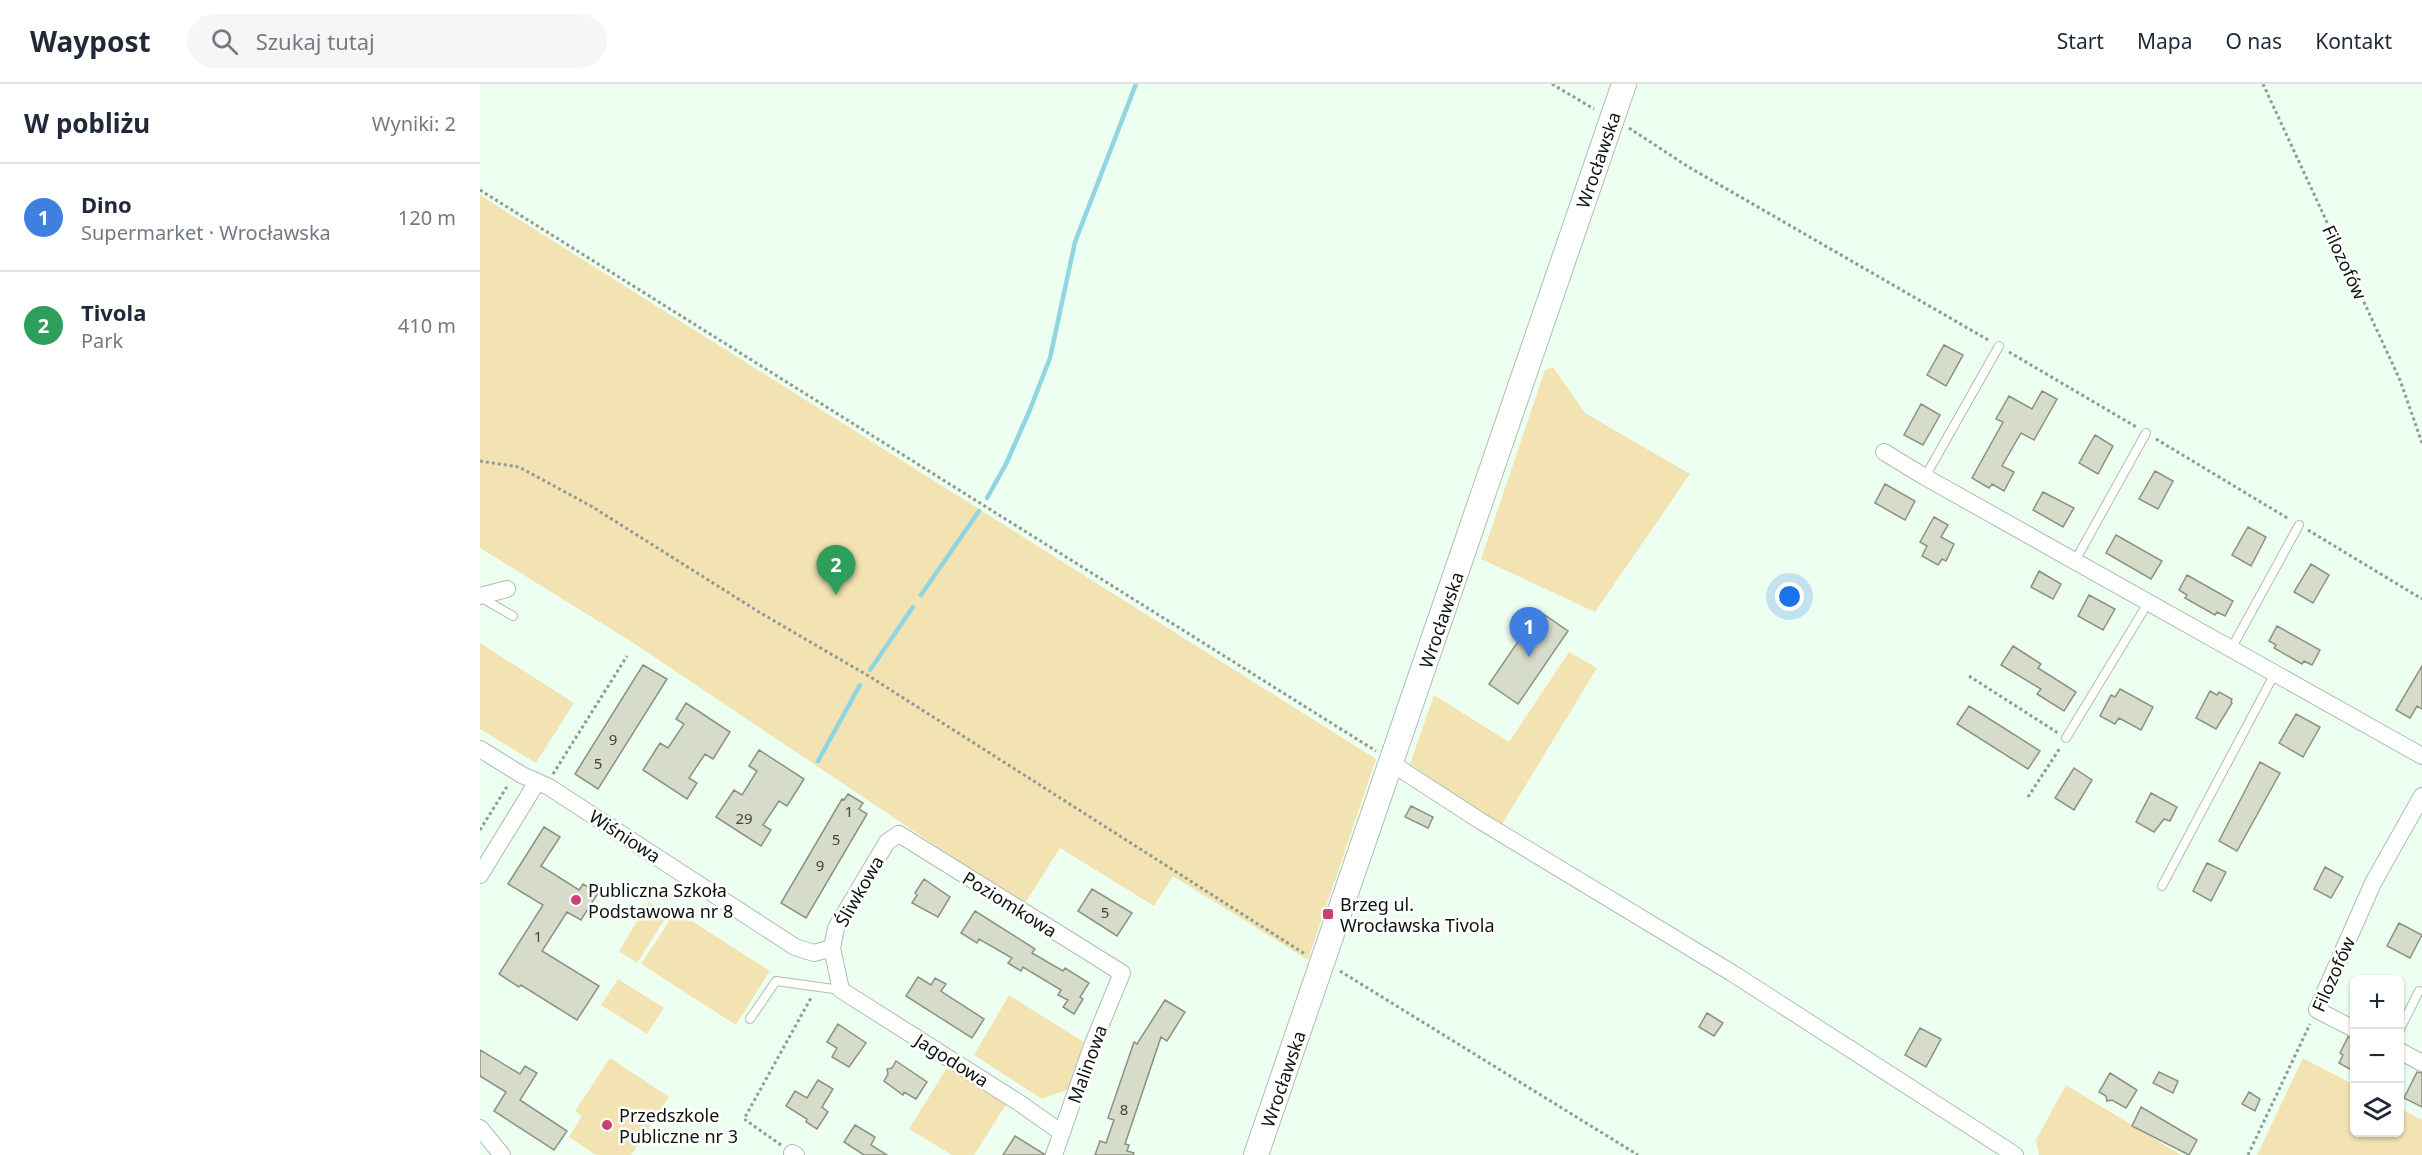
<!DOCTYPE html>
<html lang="pl">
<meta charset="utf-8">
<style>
body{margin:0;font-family:"Noto Sans",sans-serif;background:#f6f6f7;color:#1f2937}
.controls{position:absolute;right:18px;bottom:18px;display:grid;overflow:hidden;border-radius:9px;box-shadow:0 2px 4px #0004}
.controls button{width:54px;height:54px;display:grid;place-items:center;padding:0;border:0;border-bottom:2px solid #e0e1e3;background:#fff;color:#1f2937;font:30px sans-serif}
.you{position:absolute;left:1310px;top:513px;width:21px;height:21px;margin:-15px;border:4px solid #fff;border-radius:50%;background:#1a73e8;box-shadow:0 0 0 9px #1a73e833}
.badge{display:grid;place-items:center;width:39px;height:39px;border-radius:50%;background:#cb3f72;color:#fff;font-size:20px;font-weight:700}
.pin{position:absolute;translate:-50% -50px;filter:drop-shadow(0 2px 3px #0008)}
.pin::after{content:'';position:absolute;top:32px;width:21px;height:18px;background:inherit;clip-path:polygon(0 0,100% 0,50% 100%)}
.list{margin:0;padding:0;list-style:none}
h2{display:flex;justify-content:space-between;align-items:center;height:78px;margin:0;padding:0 24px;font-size:26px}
h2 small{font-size:20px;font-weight:400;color:#747a83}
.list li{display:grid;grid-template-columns:39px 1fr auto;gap:18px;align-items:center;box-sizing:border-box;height:108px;padding:0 24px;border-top:2px solid #e0e1e3}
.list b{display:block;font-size:22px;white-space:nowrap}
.list p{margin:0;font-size:20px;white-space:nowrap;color:#747a83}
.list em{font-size:20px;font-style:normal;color:#747a83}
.icon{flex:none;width:33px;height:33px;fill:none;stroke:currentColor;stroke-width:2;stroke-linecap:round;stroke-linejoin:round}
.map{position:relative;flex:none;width:1942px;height:1071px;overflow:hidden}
header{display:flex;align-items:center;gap:36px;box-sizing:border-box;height:84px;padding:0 30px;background:#fff;border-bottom:2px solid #e0e1e3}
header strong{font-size:28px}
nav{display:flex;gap:33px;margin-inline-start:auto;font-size:21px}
.search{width:420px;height:54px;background:#f6f6f7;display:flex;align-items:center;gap:15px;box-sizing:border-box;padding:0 21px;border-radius:33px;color:#747a83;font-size:22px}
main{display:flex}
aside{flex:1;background:#fff}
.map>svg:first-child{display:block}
.green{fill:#f3e3b2}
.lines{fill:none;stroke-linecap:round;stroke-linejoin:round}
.stream{stroke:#91d5e1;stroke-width:4.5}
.building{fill:#d6dcc9;stroke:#8c9280;stroke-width:1.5}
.lane-casing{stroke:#aebeb1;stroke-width:10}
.street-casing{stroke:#aebeb1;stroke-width:18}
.secondary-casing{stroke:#aebeb1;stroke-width:26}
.path{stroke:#8f9c92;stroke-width:3;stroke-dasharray:3 3;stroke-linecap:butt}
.lane{stroke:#fff;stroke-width:8}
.street{stroke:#fff;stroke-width:16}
.secondary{stroke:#fff;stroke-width:24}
.poi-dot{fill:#cb3f72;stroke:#fff;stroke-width:2}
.labels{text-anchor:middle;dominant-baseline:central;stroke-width:5;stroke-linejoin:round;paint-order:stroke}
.number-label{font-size:15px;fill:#3f453d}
.street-label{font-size:18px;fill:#0d130e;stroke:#fff}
.poi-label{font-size:18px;fill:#0d130e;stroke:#fff;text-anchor:start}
</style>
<header>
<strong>Waypost</strong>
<div class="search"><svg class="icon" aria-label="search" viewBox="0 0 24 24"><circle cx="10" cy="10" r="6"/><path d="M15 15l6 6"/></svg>Szukaj tutaj</div>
<nav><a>Start</a><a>Mapa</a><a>O nas</a><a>Kontakt</a></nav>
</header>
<main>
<aside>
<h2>W pobliżu<small>Wyniki: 2</small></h2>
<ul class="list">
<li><span class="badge" style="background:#3f7fe0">1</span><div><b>Dino</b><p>Supermarket · Wrocławska</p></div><em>120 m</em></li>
<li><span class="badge" style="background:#2e9e5b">2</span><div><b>Tivola</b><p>Park</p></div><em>410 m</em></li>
</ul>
</aside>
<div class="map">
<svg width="1942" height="1071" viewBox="0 0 1942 1071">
<rect width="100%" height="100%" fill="#edfff0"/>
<path class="green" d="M 0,111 L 896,675 L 828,876 L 693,792 L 674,822 L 580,764 L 544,821 L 152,558 L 0,464 Z
M 1073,283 L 1105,329 L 1210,390 L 1115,528 L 1001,475 L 1065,286 Z
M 0,559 L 94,619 L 56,679 L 0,645 Z
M 1089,568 L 1117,584 L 1021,742 L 930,680 L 954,611 L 1029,658 Z
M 169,818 L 188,830 L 157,879 L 139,867 Z
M 196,827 L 290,887 L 256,941 L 161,880 Z
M 138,895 L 184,924 L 167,950 L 121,921 Z
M 529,911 L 605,959 L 589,1005 L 562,1015 L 494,971 Z
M 130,974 L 189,1013 L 151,1071 L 116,1071 L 89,1053 L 102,1032 L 95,1027 Z
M 1823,974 L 1874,1001 L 1874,1048 L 1920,1048 L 1920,1024 L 1942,1036 L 1942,1071 L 1777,1071 Z
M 468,982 L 527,1019 L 494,1071 L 472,1071 L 429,1045 Z
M 1586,1001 L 1701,1071 L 1559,1071 L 1556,1056 Z"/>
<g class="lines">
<path class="stream" d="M 507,414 L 526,380 L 549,328 L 570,274 L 595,158 L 656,0
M 441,511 L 499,427
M 390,586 L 433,523
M 338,677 L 380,601"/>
</g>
<path class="building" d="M 1464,261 L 1483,271 L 1466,302 L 1447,291 Z
M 1562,307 L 1577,315 L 1554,356 L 1541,349 L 1522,382 L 1534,388 L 1524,407 L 1512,400 L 1509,404 L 1492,394 L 1523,338 L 1516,335 L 1529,312 L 1552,325 Z
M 1441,320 L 1460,331 L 1443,361 L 1424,351 Z
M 1615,351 L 1633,362 L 1618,390 L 1599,379 Z
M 1675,387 L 1693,397 L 1678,425 L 1659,415 Z
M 1405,400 L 1435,417 L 1425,436 L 1395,419 Z
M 1563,408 L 1594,424 L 1583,443 L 1553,426 Z
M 1454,433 L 1468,441 L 1461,453 L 1474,460 L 1466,477 L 1462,475 L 1458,481 L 1442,472 L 1447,462 L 1440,458 Z
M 1768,443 L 1786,453 L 1771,482 L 1752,471 Z
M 1636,451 L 1682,477 L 1671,495 L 1626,469 Z
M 1831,480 L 1849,491 L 1833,519 L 1814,508 Z
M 1559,487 L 1581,500 L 1573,515 L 1551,503 Z
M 1707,491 L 1753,517 L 1745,532 L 1737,528 L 1735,531 L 1705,514 L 1707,511 L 1699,506 Z
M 1609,511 L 1635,525 L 1623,546 L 1598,532 Z
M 1059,527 L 1088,547 L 1038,620 L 1009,600 Z
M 1797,542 L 1840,566 L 1832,581 L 1824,577 L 1822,580 L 1794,564 L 1796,561 L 1789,557 Z
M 1533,562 L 1561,580 L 1558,584 L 1596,608 L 1584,627 L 1557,610 L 1561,605 L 1521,581 Z
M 163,581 L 187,595 L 118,705 L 95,690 Z
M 1942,582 L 1942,625 L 1937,622 L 1930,634 L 1916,626 Z
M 1640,605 L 1673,623 L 1661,646 L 1639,634 L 1635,640 L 1620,632 L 1631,611 L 1635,613 Z
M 1730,607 L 1737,611 L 1739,608 L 1752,615 L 1751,618 L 1752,619 L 1736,645 L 1716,634 Z
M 206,619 L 250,648 L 233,675 L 225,670 L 209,694 L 217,699 L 207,715 L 163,686 L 180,659 L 188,664 L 204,640 L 196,635 Z
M 1489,622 L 1560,667 L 1548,685 L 1477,640 Z
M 1816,630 L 1840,643 L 1823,673 L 1799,659 Z
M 279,666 L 324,695 L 307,722 L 299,717 L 283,741 L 291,746 L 281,762 L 236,733 L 254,706 L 262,711 L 277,687 L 269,682 Z
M 1780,678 L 1800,689 L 1757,767 L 1739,757 Z
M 1594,684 L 1612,696 L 1594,726 L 1575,714 Z
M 1671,709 L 1697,723 L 1690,737 L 1684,735 L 1674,748 L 1656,738 Z
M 368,710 L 383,719 L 379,725 L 387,730 L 326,834 L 301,819 L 362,715 L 364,716 Z
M 931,722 L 953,733 L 948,744 L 925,733 Z
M 64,743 L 80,753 L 61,782 L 99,806 L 103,800 L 118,809 L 101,836 L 87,828 L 62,867 L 119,902 L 97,936 L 41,901 L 39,903 L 19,890 L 63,821 L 28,800 Z
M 1727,779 L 1746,788 L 1731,817 L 1713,807 Z
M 1845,783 L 1863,793 L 1851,814 L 1834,805 Z
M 444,795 L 470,813 L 458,833 L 432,819 L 437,811 L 435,809 Z
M 612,805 L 652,829 L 637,852 L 598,827 Z
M 495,827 L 555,865 L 552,869 L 583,887 L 585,884 L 609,899 L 600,913 L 603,915 L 594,930 L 583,923 L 588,916 L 578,911 L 581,906 L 543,883 L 541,887 L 528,879 L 532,874 L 499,855 L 497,859 L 481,849 Z
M 1919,839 L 1942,851 L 1930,874 L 1907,862 Z
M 438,893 L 451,901 L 455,894 L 466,900 L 461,907 L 465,910 L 504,935 L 492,954 L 426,912 Z
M 685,916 L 705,928 L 687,957 L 681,953 L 645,1060 L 649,1061 L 647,1067 L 654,1069 L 653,1071 L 615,1071 L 620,1057 L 626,1059 L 634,1036 L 628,1034 L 654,958 L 657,960 Z
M 1227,929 L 1243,939 L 1234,952 L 1219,943 Z
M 358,940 L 386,959 L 369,983 L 352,973 L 357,964 L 347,958 Z
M 1440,944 L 1461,955 L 1446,983 L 1425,971 Z
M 1868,953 L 1875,955 L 1875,988 L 1859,979 L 1863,971 L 1860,969 Z
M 0,966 L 40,990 L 45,982 L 57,989 L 40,1016 L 87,1047 L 74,1066 L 14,1027 L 26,1008 L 0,992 Z
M 416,977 L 447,998 L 436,1015 L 424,1008 L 423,1011 L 404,997 L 408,990 L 407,985 L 412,984 Z
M 1679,988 L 1698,997 L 1693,1009 L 1673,999 Z
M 1937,988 L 1942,989 L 1942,1023 L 1924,1014 Z
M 1630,989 L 1657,1006 L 1646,1024 L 1632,1016 L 1627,1017 L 1626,1012 L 1619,1008 Z
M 338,996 L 353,1005 L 342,1023 L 348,1028 L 337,1045 L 326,1038 L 327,1035 L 306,1022 L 315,1007 L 327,1014 Z
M 1769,1008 L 1780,1015 L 1775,1027 L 1762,1020 Z
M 1661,1023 L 1717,1056 L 1709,1071 L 1652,1042 Z
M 375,1041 L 395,1053 L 391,1061 L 407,1071 L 384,1071 L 364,1058 Z
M 535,1052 L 564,1070 L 564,1071 L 523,1071 Z"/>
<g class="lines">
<g class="lane-casing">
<path id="lane" d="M 1445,393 L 1519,262
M 1595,477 L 1666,349
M 0,513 L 33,532
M 1751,565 L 1819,441
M 1586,654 L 1668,519
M 1682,802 L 1795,589
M 270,935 L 296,897 L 361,906
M 1920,945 L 1939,907"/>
</g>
<g class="street-casing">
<path id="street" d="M 1404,368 L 1445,393 L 1942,672
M 0,512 L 27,505
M 0,665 L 42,691 L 69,703 L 315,863 L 334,869 L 352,864
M 911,679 L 999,736 L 1252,889 L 1535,1071
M 0,791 L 57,698
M 1874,945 L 1837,926 L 1893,799 L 1942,712
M 1920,967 L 1942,979
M 0,1044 L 22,1071
M 312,1069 L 316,1071
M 574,1071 L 612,962 L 642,889 L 419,750 L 407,758 L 356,844 L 352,864 L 361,906 L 541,1020 L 582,1049"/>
</g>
<g class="secondary-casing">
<path id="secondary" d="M 776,1071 L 1144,0"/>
</g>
<path class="path" d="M 1072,0 L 1114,25
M 1783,0 L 1920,296 L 1942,359
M 1149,44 L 1207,82 L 1510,257
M 0,106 L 896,667
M 1529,268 L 1658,344
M 1676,355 L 1809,435
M 0,377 L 39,383 L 111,422 L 279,528 L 392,594 L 825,870
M 1828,446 L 1942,515
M 1489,592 L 1578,649
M 73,690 L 147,572
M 1548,713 L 1580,664
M 0,746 L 28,701
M 860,887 L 1158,1071
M 301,1061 L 264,1035 L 332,912
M 1768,1071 L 1830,940"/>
<use href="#lane" class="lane"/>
<use href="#street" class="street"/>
<use href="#secondary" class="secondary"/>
</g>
<g class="poi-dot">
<circle cx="96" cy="816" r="6"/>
<rect x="842" y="824" width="12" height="12" rx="3"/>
<circle cx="127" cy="1041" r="6"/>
</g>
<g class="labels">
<g class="number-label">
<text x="133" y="655">9</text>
<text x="118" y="679">5</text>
<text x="369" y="727">1</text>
<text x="264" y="734">29</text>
<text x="356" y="755">5</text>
<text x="340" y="781">9</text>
<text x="625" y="828">5</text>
<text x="58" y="852">1</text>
<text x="644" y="1025">8</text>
</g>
<g class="street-label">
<text transform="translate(1118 76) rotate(-71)">Wrocławska</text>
<text transform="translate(1865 178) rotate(65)">Filozofów</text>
<text transform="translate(961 536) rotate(-71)">Wrocławska</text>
<text transform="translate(145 752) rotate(33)">Wiśniowa</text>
<text transform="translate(379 807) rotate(-60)">Śliwkowa</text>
<text transform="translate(530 820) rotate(32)">Poziomkowa</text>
<text transform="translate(1853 890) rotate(-66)">Filozofów</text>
<text transform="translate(472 976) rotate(32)">Jagodowa</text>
<text transform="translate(607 980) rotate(-70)">Malinowa</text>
<text transform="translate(803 995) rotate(-71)">Wrocławska</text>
</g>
<g class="poi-label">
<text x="108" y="806">Publiczna Szkoła<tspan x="108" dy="21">Podstawowa nr 8</tspan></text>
<text x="860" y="820">Brzeg ul.<tspan x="860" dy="21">Wrocławska Tivola</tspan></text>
<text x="139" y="1031">Przedszkole<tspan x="139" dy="21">Publiczne nr 3</tspan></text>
</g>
</g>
</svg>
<div class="controls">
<button>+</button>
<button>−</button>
<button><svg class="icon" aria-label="layers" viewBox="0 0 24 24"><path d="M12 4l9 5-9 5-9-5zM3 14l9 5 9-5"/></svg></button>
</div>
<div class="you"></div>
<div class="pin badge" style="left:1049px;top:573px;background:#3f7fe0">1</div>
<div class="pin badge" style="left:356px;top:511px;background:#2e9e5b">2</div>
</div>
</main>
